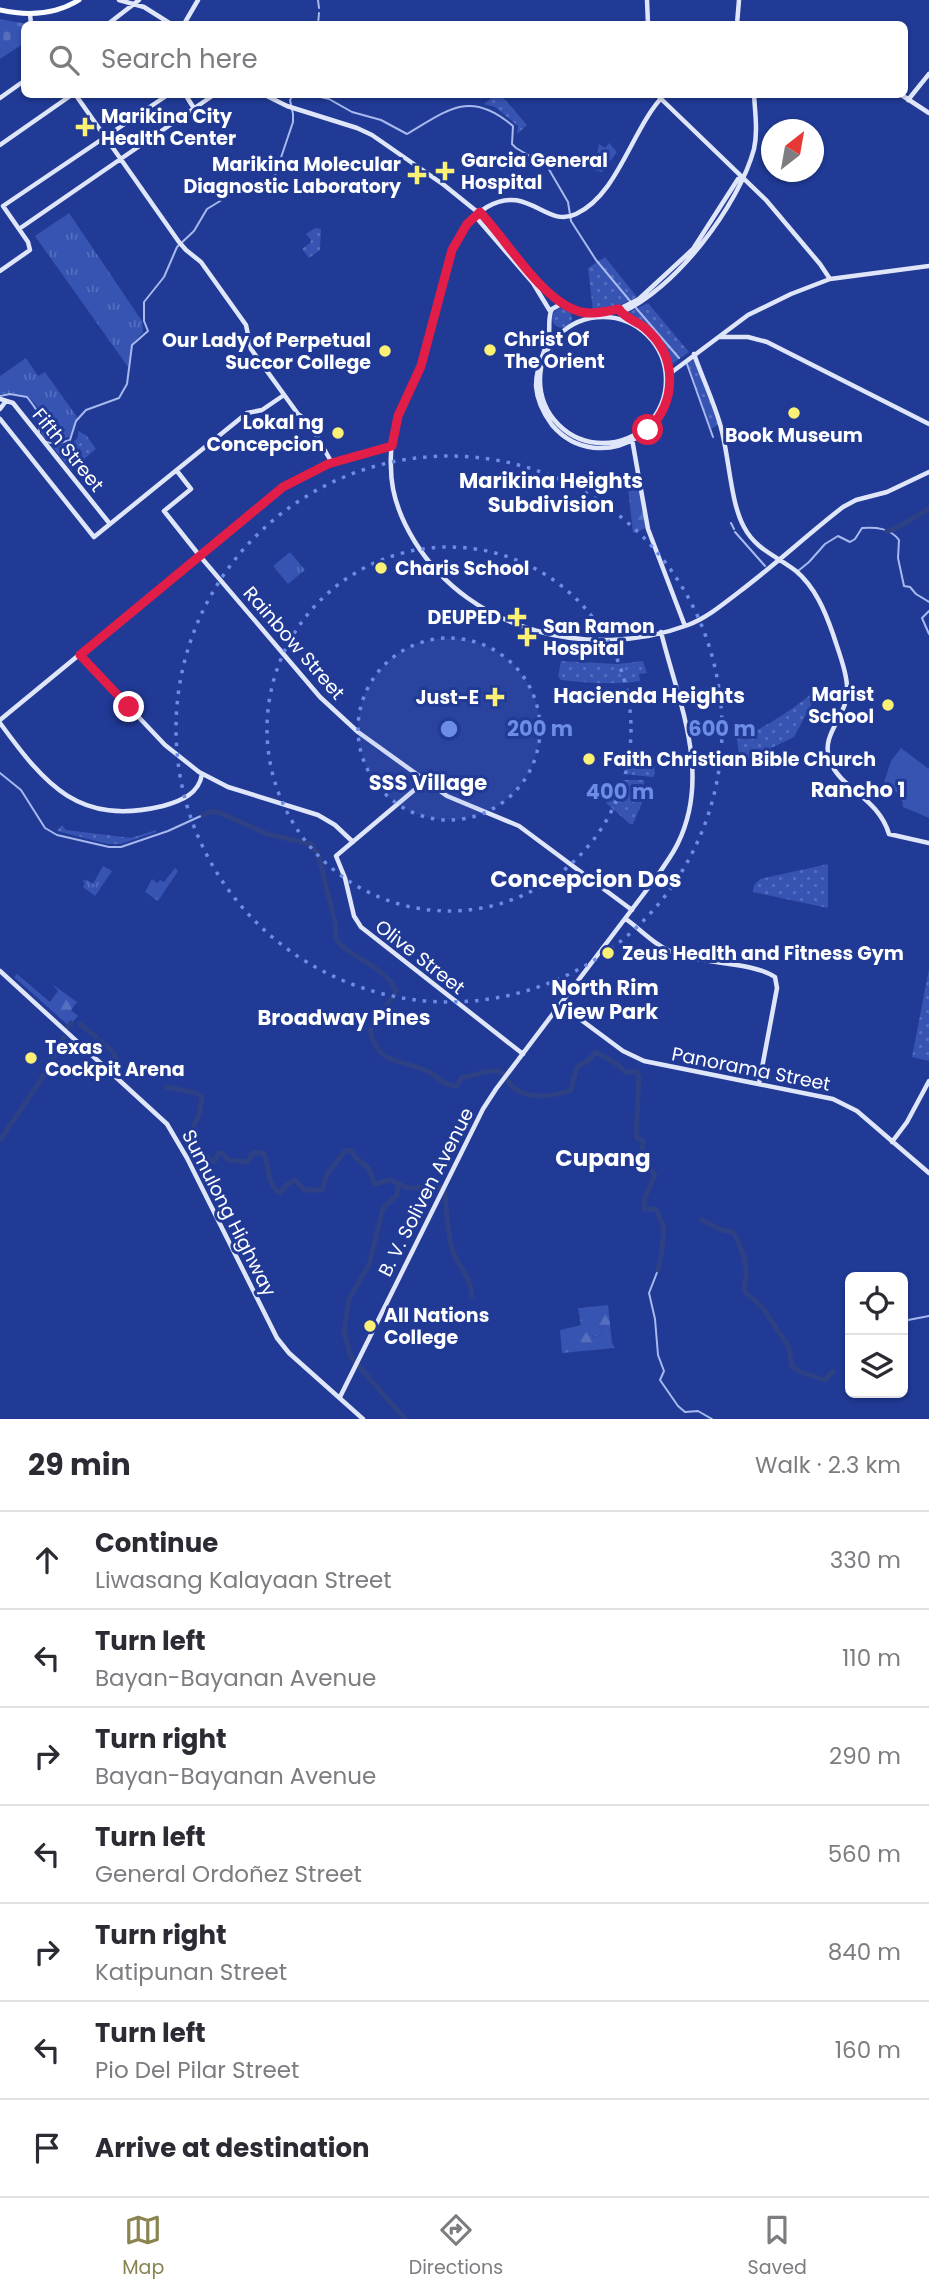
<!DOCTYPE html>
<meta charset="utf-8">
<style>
body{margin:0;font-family:Poppins,sans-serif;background:#f7f7f7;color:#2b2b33}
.controls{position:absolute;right:21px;bottom:21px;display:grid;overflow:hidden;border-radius:10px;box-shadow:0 2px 5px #0004}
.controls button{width:63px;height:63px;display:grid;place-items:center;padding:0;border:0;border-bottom:2px solid #e1e1e2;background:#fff;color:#2b2b33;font:35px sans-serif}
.compass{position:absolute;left:761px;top:119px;width:63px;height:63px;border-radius:50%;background:#fff;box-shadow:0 2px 5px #0004;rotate:31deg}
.stop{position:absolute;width:21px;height:21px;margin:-16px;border:5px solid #e11d48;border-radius:50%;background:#fff}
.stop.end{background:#e11d48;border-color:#fff;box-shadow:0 2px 7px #0008}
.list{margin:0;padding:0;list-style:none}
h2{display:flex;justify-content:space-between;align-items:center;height:91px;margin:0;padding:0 28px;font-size:30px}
h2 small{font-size:23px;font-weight:400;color:#7c7c81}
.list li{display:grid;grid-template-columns:46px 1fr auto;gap:21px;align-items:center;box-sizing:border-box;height:98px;padding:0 28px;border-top:2px solid #e1e1e2}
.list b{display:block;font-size:26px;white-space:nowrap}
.list p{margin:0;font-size:23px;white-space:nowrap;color:#7c7c81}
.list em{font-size:23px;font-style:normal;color:#7c7c81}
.icon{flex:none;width:38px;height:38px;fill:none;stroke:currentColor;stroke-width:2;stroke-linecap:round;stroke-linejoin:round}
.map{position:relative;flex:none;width:929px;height:1419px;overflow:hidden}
.search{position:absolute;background:#fff;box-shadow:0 2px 5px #0004;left:21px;right:21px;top:21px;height:77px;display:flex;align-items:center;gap:18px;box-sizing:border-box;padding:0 24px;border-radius:10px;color:#7c7c81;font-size:26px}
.sheet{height:777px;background:#fff}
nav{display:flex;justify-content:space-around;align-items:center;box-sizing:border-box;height:98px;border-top:2px solid #e1e1e2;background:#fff;font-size:19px;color:#7c7c81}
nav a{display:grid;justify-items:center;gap:4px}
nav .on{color:#898450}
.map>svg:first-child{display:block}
.grass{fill:url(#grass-tufts)}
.forest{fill:url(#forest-firs)}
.cemetery{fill:url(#cemetery-stones)}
.park{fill:url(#park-dots)}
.pitch{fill:#3754b3}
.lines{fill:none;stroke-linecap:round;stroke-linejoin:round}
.stream{stroke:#a7b9ef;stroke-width:2}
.river{stroke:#2e4185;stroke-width:5}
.secondary{stroke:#e0e6fa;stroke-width:4.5}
.primary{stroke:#fafbff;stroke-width:5}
.route{stroke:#e11d48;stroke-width:9}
.ring{fill:none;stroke:#6c8ce6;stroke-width:3.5;stroke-dasharray:3.5 7}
.poi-dot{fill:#fcf174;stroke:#203a95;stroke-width:2.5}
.labels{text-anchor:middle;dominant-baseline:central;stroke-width:6;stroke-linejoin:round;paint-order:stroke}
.poi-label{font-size:19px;font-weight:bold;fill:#fff;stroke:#203a95;text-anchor:start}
.street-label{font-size:19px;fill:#fff;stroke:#203a95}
.neighbourhood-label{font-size:21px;font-weight:bold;fill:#fff;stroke:#203a95}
.quarter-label{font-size:23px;font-weight:bold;fill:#fff;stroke:#203a95}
.centre{fill:#6c8ce6;stroke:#203a95;stroke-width:3.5}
.ring-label{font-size:21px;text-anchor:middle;font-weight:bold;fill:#6c8ce6;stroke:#203a95;stroke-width:6;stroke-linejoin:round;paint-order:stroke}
</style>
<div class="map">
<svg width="929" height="1419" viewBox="0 0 929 1419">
<defs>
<pattern id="grass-tufts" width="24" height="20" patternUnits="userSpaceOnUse" patternTransform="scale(1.75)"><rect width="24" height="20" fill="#3754b3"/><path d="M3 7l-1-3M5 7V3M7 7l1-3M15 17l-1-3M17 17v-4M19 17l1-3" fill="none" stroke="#556ebe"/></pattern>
<pattern id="forest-firs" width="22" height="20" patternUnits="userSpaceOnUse" patternTransform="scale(1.75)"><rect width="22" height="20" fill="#3754b3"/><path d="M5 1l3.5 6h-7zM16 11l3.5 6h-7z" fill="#556ebe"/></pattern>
<pattern id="cemetery-stones" width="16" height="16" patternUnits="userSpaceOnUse" patternTransform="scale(1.75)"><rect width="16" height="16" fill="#3754b3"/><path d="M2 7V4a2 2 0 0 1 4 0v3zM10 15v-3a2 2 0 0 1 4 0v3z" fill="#556ebe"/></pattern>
<pattern id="park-dots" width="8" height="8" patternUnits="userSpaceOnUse" patternTransform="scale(1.75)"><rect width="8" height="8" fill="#3754b3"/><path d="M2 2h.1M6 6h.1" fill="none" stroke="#556ebe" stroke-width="1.8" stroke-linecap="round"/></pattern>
</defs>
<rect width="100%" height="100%" fill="#203a95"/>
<path class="grass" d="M 69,213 L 142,321 L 143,332 L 131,345 L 128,367 L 35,236 Z
M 26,358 L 38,376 L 45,372 L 77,417 L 70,437 L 48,440 L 42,436 C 40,430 43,425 42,420 C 36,395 21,392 0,394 L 0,376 Z
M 290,552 L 305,570 L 288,584 L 273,566 Z
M 103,866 L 112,871 L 95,896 L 83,887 L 85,883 L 82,881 L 87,880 L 93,884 Z
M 175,868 L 178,871 L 158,901 L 145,892 L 152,879 L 157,883 L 160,880 L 164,882 Z
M 578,1308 L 581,1308 L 580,1314 L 600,1327 L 604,1334 L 590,1338 L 575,1334 L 573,1327 L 581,1325 Z"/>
<path class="forest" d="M 609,143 L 617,152 L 602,172 L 594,170 L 599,144 L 605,148 Z
M 641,484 L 646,528 L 633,533 L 628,488 Z
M 17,974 L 50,1002 L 58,991 L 52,984 L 77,1002 L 71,1010 L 78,1016 L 69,1026 L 14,977 Z
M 608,1305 L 612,1343 L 615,1348 L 562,1353 L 560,1330 L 573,1327 L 575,1334 L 588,1332 L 591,1338 L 604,1334 L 600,1327 L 580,1314 L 581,1308 Z"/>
<path class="cemetery" d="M 0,19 L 27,24 L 24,24 L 24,43 L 0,59 Z"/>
<path class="park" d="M 495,95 L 501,95 L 527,125 L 517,134 L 518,126 L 495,107 L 484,104 Z
M 315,228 L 321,229 L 320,250 L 309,258 L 302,249 L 310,243 L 311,240 L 306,234 Z
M 605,257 L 637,297 L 618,306 L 593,311 L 588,268 Z
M 648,303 L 689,352 L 671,365 C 663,340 649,326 627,313 Z
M552 318a10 10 0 1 1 20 0a10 10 0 1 1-20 0Z
M 693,358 L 719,424 L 711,429 L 687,361 Z
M 78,431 L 86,435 L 96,449 L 71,470 L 53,447 L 74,442 L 78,437 Z
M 561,661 L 617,664 L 643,661 L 647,673 L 639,674 L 640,681 C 614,685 588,683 561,680 L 558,676 Z
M 815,691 L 811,705 L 794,737 L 742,762 L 740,761 L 737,739 C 767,727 790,711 815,691 Z
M 629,765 L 654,765 L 655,774 L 653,777 L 623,774 Z
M 624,780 L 644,780 L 644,798 L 633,824 L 630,824 L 606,803 Z
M 62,825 L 66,830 L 131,838 L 156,830 L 156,832 L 121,844 L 108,844 L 57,831 Z
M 828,864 L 828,908 L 753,892 L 754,885 L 760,879 Z
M 929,969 L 929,1061 L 912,1057 Z"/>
<path class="pitch" d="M 901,748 L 929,769 L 929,818 L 903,807 C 903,795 893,789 884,782 L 891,761 Z"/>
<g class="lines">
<path class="stream" d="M 318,0 L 319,8
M 318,24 L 319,13
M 307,94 L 329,99 L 352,112 L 381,120 L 407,134 C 448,110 470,89 513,126 L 512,144 L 516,148 L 547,166 L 568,202 L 571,221 L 596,260 L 630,301
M 636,308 L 679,358
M 687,364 L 713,437
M 0,396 L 10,394 L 27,397 C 39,413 41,413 39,432
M 46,442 L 57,444 L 70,440 L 76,421 L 86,410 L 119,398 L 127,384 L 132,345 L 148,331 L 144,321 L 144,302 L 164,277 L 177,247 L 194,231 L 207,209 L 230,195 L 239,184 L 256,182 L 268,190 L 271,187 L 293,122 L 293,114 L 290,100 L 294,94
M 731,523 L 734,529
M 735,532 L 765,566
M 798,571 L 809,562 L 825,544 L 838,536 L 850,542 L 855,539 L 862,528 C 876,527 890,528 899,540 L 898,558 L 904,586 L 910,587 L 916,594 L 929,602
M 929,611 L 922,618 L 929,634
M 0,773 L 21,790 L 45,828 L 57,835 L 109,847 L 121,847 L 168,831 L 203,815
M 658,1270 L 649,1293 L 655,1319 L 658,1355 L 664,1371 L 660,1380 L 678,1406 L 685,1412 L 698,1411 L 712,1419
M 903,1324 L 908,1320 L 929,1316"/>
<path class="river" d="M 887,531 L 894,529 L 929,509
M 203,815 L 210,812 L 218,812 L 267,834 L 311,844 L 318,854 L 336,926 C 336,930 335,934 336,938 C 343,955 385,965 396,991 L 390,1001
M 389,1002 L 370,1031 C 379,1066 400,1059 427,1071 C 438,1076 444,1086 457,1086 L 461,1078 C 472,1076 489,1069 499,1071 C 505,1073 506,1078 509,1083 C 523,1101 553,1097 571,1090 L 577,1067 L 589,1060 L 596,1052 L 617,1064 L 625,1072 L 637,1072 L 639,1077 L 636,1137 L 643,1141 L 641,1157 L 655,1175 L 645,1197 L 644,1209 L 656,1209 C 668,1235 663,1231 661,1257
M 80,1024 L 96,1037
M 68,1027 L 71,1023
M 101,1041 L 113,1052 L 119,1065
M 166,1087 L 196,1093 L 202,1097 L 199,1115 L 193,1127 C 197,1140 201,1157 214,1162 L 219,1153 L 222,1153 L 228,1160 L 248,1162 L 253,1153 L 264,1153 C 270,1167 266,1184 280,1193 L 286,1185 L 295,1180 L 305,1190 L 322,1190 L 326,1176 L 344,1152 L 349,1150 L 353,1152 L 354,1156 L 369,1169 L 375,1184 L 390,1180 L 408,1188 L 440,1187 L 444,1191 L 445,1196 C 447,1214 447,1234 453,1251 C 458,1267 472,1279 472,1296
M 0,1140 L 41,1080 L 64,1037
M 398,1183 L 397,1195 L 383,1208 L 369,1265 L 349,1299 L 344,1332 L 351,1357 L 405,1419
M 702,1220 L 722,1230 L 733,1232 C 740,1243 746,1260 746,1273 C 747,1279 744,1285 744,1291 L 762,1307 L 789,1347 L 792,1366 L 798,1371 L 825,1380 L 833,1371
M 658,1270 L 660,1261"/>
<path class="secondary" d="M 119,0 L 144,7 L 171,24
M 647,0 L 648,24
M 30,14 L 31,24
M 108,24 L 139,0
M 184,24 L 198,0
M 737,24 L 739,0
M 75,94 L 179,242 L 186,250 L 201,262 L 246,325 L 251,349 L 298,414 L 308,421 L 332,463
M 185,94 L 195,110
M 263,94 L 287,106 L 357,128 L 372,135 L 444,185 L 475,210 L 479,212 L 554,299 L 580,312 L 595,313 L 619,309 L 639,299 L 693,249 L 738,179 L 742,177
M 656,94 L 766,200 L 820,264 L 830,279
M 665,94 C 632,127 619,194 576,214 C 546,229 528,183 487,207 C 479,212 472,218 466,225 C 443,259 438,302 427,341 C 424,354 421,366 416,378 C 412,389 405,398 401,408 C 393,426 390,449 391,468 C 391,494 402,521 415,542 C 471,632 591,661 688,625 C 707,618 723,604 739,592 C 775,565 808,534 843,507 L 856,500 L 887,492 L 929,472
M 900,94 L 929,113
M 0,98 L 24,81
M 908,100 L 929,74
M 0,145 L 73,94
M 475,216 L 533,283 L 550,311
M 19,229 L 215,94
M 0,271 L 30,250 L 28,242 L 3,206 L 169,94
M 561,304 L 552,309 C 547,318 551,329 548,340 C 543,356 536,368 536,386 C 537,400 544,414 552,425 C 600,481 691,426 666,357 C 661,344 651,332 640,324 C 632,319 624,317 619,309
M 620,313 C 675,290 739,205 754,149 C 758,131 755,113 754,94
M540 380a63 63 0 1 1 126 0a63 63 0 1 1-126 0Z
M 719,337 L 748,337 L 767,342 L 929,424
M 694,354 C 702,377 713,400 720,424 C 729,453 730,502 744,527 C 756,550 777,556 796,571 C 815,587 825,611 833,634 C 839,653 849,677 847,696 C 844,719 820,736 830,761 C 840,789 878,797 889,834 L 929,843
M 668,375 L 748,315 L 791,294 L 830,279 L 929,266
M 0,399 L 13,403 L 110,524
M 0,409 L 6,401
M 0,419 L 94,537 L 247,413 L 262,410 L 284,395
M 632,439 L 648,529 L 685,626
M 177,471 L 191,489 L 164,511 L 199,555 L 320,697 L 358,732 L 447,796 L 519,826 L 632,910
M 80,655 L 165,745 L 199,772 L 228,787 L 318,815 L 335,825 L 353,842
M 0,720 L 283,487 L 328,464 L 392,446
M 0,723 C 46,786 79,826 163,806 C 181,801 199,794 202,774
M 425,781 L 336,856 L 345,878 L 354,916 L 361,927 L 523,1054
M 626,919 C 641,930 657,947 674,953 C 701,964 754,962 775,977 L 777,988 L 759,1084
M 0,971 L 167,1124 L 187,1158 L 277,1338 L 289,1353 L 363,1419
M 561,1005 L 623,1051 L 644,1061 L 833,1099 L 857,1111 L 929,1173
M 892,1142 L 907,1122 L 929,1081
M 340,1397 L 483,1109 L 496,1089 L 658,875 C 665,864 673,854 678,843 C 712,773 678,701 661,632"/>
<path class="primary" d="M 0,10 C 27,16 55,15 79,0"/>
</g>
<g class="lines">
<path class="route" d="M 129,707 L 80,655 L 283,487 L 328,464 L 392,446 L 398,416 L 421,366 L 452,250 L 467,224 L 480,212 C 507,240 542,302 581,312 C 594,315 607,311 619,309 C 624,318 637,321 645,328 C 678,356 677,401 648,430"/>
</g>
<circle cx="449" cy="729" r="91" fill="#6c8ce6" fill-opacity=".12"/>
<g class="ring">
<circle cx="449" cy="729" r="91"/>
<circle cx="449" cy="729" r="182"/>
<circle cx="449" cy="729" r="273"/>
</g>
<g class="poi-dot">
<path d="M81.5 116.5h7v7h7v7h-7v7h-7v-7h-7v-7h7z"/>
<path d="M441.5 160.5h7v7h7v7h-7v7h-7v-7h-7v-7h7z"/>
<path d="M413.5 164.5h7v7h7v7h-7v7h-7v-7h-7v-7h7z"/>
<circle cx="490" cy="350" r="7"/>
<circle cx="385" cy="351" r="7"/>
<circle cx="794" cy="413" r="7"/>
<circle cx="338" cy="433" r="7"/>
<circle cx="381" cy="568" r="7"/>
<path d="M513.5 606.5h7v7h7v7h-7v7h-7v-7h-7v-7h7z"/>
<path d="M523.5 626.5h7v7h7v7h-7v7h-7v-7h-7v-7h7z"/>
<path d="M491.5 686.5h7v7h7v7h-7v7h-7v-7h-7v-7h7z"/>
<circle cx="888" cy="705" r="7"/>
<circle cx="589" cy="759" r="7"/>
<circle cx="608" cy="953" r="7"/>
<circle cx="31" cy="1058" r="7"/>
<circle cx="370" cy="1326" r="7"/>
</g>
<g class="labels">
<g class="poi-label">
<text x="101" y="116">Marikina City<tspan x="101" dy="22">Health Center</tspan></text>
<text x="461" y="160">Garcia General<tspan x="461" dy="22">Hospital</tspan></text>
<text x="401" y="164" text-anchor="end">Marikina Molecular<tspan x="401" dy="22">Diagnostic Laboratory</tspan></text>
<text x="504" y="339">Christ Of<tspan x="504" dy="22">The Orient</tspan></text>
<text x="371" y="340" text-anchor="end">Our Lady of Perpetual<tspan x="371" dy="22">Succor College</tspan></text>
<text x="324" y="422" text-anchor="end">Lokal ng<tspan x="324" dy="22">Concepcion</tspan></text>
<text x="794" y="435" text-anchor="middle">Book Museum</text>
<text x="395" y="568">Charis School</text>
<text x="501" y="617" text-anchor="end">DEUPED</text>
<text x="543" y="626">San Ramon<tspan x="543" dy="22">Hospital</tspan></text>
<text x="874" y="694" text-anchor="end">Marist<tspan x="874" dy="22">School</tspan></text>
<text x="479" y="697" text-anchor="end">Just-E</text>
<text x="603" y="759">Faith Christian Bible Church</text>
<text x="622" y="953">Zeus Health and Fitness Gym</text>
<text x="45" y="1047">Texas<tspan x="45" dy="22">Cockpit Arena</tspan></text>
<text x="384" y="1315">All Nations<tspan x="384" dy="22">College</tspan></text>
</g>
<g class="street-label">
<text transform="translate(68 450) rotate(51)">Fifth Street</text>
<text transform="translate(294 643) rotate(49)">Rainbow Street</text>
<text transform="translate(420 957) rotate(38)">Olive Street</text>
<text transform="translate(751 1069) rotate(11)">Panorama Street</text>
<text transform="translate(426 1192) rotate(-63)">B. V. Soliven Avenue</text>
<text transform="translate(229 1213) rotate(63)">Sumulong Highway</text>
</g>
<g class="neighbourhood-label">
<text x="551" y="480">Marikina Heights<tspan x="551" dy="24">Subdivision</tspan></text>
<text x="649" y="695">Hacienda Heights</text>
<text x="428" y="782">SSS Village</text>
<text x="858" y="789">Rancho 1</text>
<text x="605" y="987">North Rim<tspan x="605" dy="24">View Park</tspan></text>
<text x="344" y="1017">Broadway Pines</text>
</g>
<g class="quarter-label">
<text x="586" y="879">Concepcion Dos</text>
<text x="603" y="1158">Cupang</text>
</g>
</g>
<circle cx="449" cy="729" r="10" class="centre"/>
<g class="ring-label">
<text x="540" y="736">200 m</text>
<text x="722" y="736">600 m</text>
<text x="620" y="799">400 m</text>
</g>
</svg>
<div class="controls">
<button><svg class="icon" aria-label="locate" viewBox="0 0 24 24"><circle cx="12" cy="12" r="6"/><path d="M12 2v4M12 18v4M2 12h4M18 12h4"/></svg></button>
<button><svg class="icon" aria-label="layers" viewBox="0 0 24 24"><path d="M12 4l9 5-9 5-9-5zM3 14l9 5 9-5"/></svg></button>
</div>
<svg class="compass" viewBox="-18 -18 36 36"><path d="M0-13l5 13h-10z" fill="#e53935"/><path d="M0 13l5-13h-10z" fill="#7c7c81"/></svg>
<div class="stop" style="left:648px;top:430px"></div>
<div class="stop end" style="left:129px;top:707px"></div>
<div class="search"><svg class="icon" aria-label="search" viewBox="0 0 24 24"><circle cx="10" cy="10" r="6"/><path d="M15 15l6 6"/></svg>Search here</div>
</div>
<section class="sheet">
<h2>29 min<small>Walk · 2.3 km</small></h2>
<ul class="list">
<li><svg class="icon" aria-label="ahead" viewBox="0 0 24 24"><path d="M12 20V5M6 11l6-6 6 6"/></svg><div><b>Continue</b><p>Liwasang Kalayaan Street</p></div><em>330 m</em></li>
<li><svg class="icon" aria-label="left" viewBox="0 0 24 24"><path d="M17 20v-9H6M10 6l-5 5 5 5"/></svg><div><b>Turn left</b><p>Bayan-Bayanan Avenue</p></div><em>110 m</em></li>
<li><svg class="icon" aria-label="right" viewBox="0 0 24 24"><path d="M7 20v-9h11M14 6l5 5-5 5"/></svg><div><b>Turn right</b><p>Bayan-Bayanan Avenue</p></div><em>290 m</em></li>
<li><svg class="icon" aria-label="left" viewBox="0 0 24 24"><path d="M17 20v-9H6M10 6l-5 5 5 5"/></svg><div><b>Turn left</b><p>General Ordoñez Street</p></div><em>560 m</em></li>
<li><svg class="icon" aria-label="right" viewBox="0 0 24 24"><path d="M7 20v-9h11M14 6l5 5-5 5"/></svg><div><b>Turn right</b><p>Katipunan Street</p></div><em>840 m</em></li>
<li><svg class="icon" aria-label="left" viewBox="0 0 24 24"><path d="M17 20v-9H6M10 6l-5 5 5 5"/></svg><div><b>Turn left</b><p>Pio Del Pilar Street</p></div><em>160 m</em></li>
<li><svg class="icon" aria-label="arrive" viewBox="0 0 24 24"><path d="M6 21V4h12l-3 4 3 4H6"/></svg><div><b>Arrive at destination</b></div></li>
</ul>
</section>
<nav>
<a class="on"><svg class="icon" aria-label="map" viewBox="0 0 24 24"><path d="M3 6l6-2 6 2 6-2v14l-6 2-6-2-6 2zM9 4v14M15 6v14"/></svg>Map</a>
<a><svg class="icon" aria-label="directions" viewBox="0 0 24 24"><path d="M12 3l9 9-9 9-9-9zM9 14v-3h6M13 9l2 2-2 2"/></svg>Directions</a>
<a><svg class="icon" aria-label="saved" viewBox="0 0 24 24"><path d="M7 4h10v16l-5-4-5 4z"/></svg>Saved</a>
</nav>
